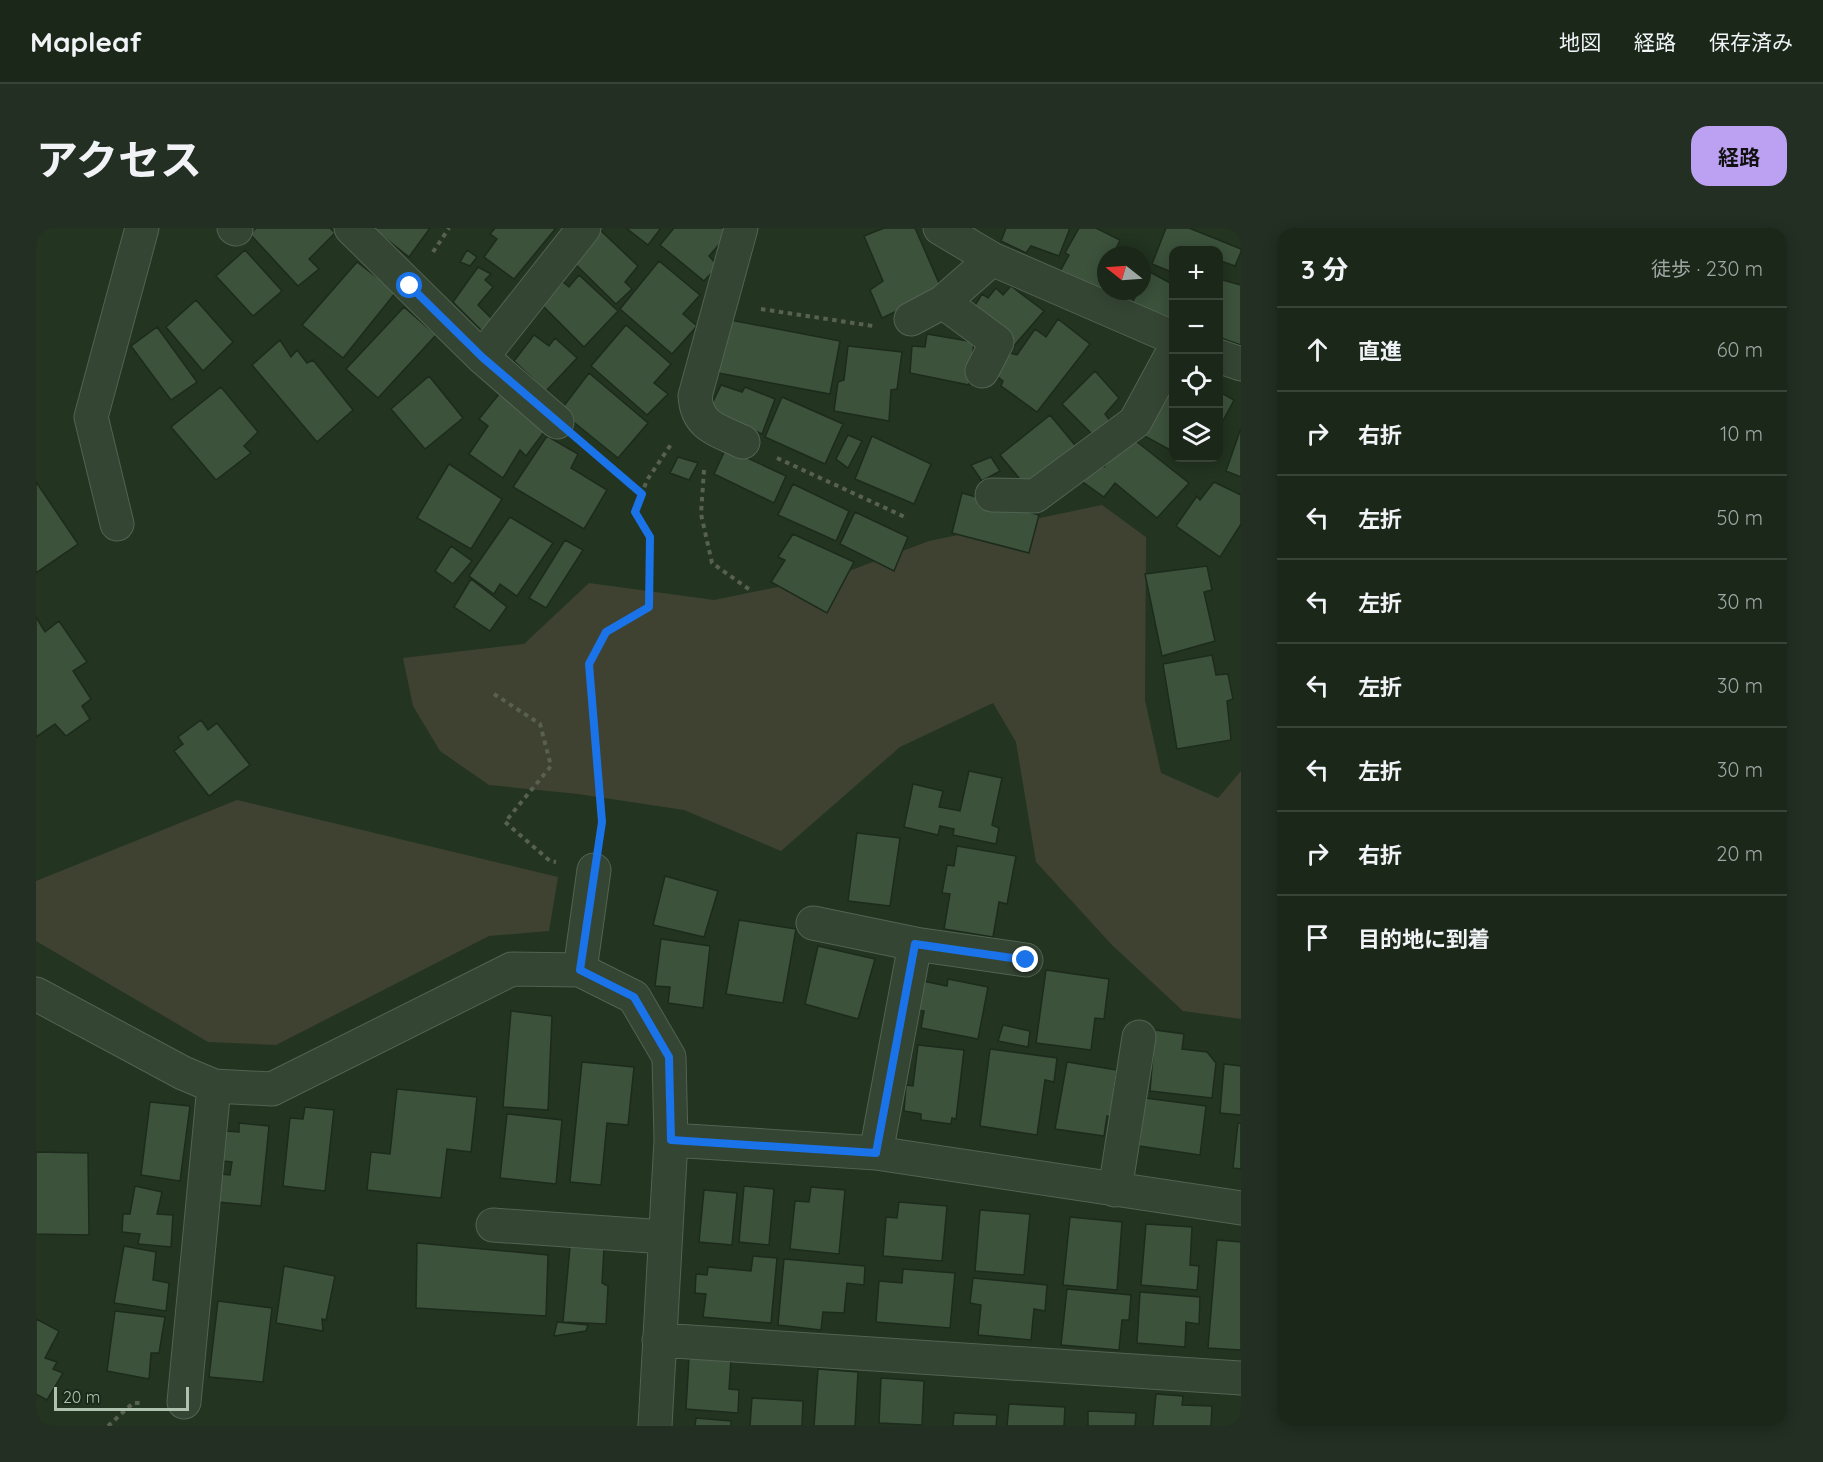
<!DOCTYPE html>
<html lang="ja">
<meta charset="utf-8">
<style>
body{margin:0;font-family:Quicksand,"Noto Sans JP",sans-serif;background:#232f22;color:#f1f3f6}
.controls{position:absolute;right:18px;top:18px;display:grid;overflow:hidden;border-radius:12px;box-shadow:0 3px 15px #0003}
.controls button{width:54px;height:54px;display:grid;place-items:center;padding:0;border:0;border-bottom:2px solid #384438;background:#1a2719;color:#f1f3f6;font:30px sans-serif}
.compass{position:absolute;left:1061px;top:18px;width:54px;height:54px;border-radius:50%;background:#1a2719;box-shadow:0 3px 15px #0003;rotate:287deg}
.scale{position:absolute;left:18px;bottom:15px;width:135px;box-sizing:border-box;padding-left:6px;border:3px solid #afc2af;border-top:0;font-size:16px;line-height:21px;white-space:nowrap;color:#afc2af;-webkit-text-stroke:4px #1b291a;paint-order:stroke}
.stop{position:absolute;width:18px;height:18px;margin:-14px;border:4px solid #1a73e8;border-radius:50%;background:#fff}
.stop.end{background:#1a73e8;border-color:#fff;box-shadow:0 2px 6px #0008}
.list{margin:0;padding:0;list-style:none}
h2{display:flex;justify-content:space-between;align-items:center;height:78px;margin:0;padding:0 24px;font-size:26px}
h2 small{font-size:20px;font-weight:400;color:#9fa5a2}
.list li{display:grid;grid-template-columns:39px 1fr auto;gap:18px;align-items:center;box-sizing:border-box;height:84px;padding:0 24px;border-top:2px solid #384438}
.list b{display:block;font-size:22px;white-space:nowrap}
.list em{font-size:20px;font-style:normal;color:#9fa5a2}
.icon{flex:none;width:33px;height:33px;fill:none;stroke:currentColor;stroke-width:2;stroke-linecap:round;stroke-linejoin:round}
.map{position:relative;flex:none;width:1205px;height:1198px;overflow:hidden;border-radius:18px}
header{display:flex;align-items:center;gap:36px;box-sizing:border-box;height:84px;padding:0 30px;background:#1a2719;border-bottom:2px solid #384438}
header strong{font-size:28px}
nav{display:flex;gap:33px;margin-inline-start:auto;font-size:21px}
.intro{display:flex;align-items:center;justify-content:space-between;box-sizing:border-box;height:144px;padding:0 36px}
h1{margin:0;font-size:42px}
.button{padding:15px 27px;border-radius:18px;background:#bca0f2;color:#111;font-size:21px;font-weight:700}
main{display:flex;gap:36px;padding:0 36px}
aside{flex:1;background:#1a2719;border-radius:18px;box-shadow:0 3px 15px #0003}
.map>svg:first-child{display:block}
.green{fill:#3f4230}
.building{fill:#3c523b;stroke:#1d2b1c;stroke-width:1.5}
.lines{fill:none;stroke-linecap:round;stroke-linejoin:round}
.minor-casing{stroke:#536352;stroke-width:35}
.path{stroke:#57614e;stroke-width:4;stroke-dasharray:4.5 4.5;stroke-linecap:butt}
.minor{stroke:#354534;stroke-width:33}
.route{stroke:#1a73e8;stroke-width:8}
</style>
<header>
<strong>Mapleaf</strong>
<nav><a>地図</a><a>経路</a><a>保存済み</a></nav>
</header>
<div class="intro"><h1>アクセス</h1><a class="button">経路</a></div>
<main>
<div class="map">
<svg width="1205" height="1198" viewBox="0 0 1205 1198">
<rect width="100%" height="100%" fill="#233421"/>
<path class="green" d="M 1066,277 L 1110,309 L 1109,472 L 1125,545 L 1182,570 L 1205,543 L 1205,791 L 1147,783 L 1076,717 L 1000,634 L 980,514 L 957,475 L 864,519 L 745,623 L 648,582 L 542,566 L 453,557 L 404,523 L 377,478 L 367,430 L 488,416 L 553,355 L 678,372 L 805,346 L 893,313 Z
M 201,572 L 522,649 L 513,703 L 453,708 L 240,817 L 172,814 L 0,713 L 0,653 Z"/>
<path class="building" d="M 220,0 L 294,0 L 299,5 L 273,31 L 283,41 L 262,58 L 214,6 Z
M 340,0 L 394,0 L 373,29 L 339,2 Z
M 459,0 L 520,0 L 478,51 L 448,29 L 461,11 L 454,6 Z
M 562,0 L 602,38 L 589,54 L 596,61 L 580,76 L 533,30 Z
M 590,0 L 625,0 L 612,17 Z
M 638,0 L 688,0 L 694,4 L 673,28 L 682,38 L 668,53 L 624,17 Z
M 848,0 L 879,0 L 906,62 L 846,90 L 834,62 L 847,53 L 828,8 Z
M 970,0 L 1034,0 L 1023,28 L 995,18 L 990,25 L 965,13 Z
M 1043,0 L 1060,0 L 1084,12 L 1080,21 L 1092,27 L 1070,27 L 1070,63 L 1091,63 L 1084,74 L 1043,51 L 1038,59 L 1021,49 L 1033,27 L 1029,25 Z
M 1130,0 L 1153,0 L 1205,21 L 1205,24 L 1199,38 L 1182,32 L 1182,22 L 1138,22 L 1138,45 L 1116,36 Z
M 209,22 L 246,63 L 217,88 L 180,48 Z
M 431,22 L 441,29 L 434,38 L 424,34 Z
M 623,33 L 664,67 L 647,86 L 661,98 L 636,126 L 584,81 Z
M 321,34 L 360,64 L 307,130 L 266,97 Z
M 442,39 L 455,46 L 449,52 L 457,59 L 442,77 L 459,94 L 449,106 L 417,74 Z
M 1112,43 L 1138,57 L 1138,98 L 1094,80 L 1102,63 L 1106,63 L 1106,55 Z
M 543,47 L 582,83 L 548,119 L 505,76 L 527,54 L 533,59 Z
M 1183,51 L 1205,57 L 1205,117 L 1182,109 Z
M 975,58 L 1008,83 L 977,119 L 936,82 L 946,66 L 952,70 L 960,60 L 967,67 Z
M 160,72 L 197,114 L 167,143 L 130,99 Z
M 368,79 L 400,107 L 342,170 L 310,141 Z
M 689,91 L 804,113 L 794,166 L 677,144 Z
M 1022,91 L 1054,116 L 1001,184 L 965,158 L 967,153 L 959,147 L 974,125 L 981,127 L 999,101 L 1010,109 Z
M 590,97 L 635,136 L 618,155 L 632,166 L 611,187 L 555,138 Z
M 121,99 L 161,154 L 135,172 L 95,118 Z
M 891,106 L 938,114 L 933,157 L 874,145 L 876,118 L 889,119 Z
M 498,107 L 513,118 L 519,110 L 541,130 L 510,163 L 478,133 Z
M 244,112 L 255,129 L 261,122 L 271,135 L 277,132 L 317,182 L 281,214 L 216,137 Z
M 812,118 L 866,124 L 861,161 L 855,162 L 853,193 L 798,183 L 802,154 L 808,152 Z
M 1138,139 L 1138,224 L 1103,205 Z
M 1059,143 L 1083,170 L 1069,186 L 1075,194 L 1060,210 L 1026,176 Z
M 553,145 L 612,195 L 582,230 L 524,183 Z
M 393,148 L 427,190 L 389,221 L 355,181 Z
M 685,157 L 706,164 L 709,159 L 739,171 L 726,206 L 673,182 Z
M 185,159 L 222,204 L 208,218 L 215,225 L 180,252 L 135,199 Z
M 1182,163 L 1198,172 L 1182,202 Z
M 463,166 L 511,200 L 490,228 L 484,222 L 467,250 L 433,226 L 452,198 L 443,191 Z
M 746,169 L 807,196 L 789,236 L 729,209 Z
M 1014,187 L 1043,222 L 993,262 L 964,227 Z
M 1205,200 L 1205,249 L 1190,243 Z
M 1091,206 L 1153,255 L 1121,290 L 1079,255 L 1068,269 L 1044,252 L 1059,232 L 1068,239 Z
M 812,207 L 826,213 L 812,240 L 800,231 Z
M 511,208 L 542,226 L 535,240 L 571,262 L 548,301 L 477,259 Z
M 836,208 L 895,236 L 878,276 L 819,251 Z
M 690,220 L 750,248 L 738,275 L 678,246 Z
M 642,229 L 662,235 L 653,252 L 634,245 Z
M 955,229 L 964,243 L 946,253 L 935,237 Z
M 413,236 L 466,271 L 435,321 L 381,290 Z
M 0,254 L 42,316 L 0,345 Z
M 1178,254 L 1205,267 L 1205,296 L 1184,329 L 1140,298 L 1161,268 L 1164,272 Z
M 757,256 L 813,283 L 800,313 L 742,287 Z
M 926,265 L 1003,287 L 993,325 L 916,305 Z
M 819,284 L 872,309 L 858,343 L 804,316 Z
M 474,289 L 517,315 L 481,368 L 464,356 L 458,366 L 433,348 Z
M 757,306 L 818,334 L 791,385 L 735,354 L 749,332 L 742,329 Z
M 529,312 L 547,322 L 510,380 L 493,370 Z
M 415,318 L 436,333 L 417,356 L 399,343 Z
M 1171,338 L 1176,362 L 1168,364 L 1179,413 L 1126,428 L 1109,346 Z
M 435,351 L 471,379 L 454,403 L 418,379 Z
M 0,389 L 9,404 L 23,393 L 51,434 L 37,443 L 55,471 L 46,478 L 54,491 L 30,508 L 19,496 L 0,509 Z
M 1176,427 L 1180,447 L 1192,446 L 1197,471 L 1191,473 L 1195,512 L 1141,521 L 1127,436 Z
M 165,492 L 172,502 L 181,495 L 214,537 L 173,568 L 138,523 L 147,516 L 142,509 Z
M 933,543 L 966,550 L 956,597 L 963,600 L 960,616 L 917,607 L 918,601 L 904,598 L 902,607 L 868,599 L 877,556 L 907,563 L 903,579 L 924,583 Z
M 821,605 L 864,610 L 854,678 L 812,673 Z
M 921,618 L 980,628 L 971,676 L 963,674 L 957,709 L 908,701 L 914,666 L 906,665 L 911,637 L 918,638 Z
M 629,648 L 682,663 L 668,709 L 617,697 Z
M 703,692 L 760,701 L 747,775 L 690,766 Z
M 625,711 L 674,718 L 667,780 L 632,775 L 634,759 L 619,758 Z
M 782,718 L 839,731 L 822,791 L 769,776 Z
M 1010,742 L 1073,751 L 1068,791 L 1059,790 L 1055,822 L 1000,815 Z
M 912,751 L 952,759 L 942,811 L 885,800 L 888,783 L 882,782 L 887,753 L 911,758 Z
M 475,783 L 516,788 L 512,882 L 467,879 Z
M 967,797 L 994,803 L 992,819 L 962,813 Z
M 1119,802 L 1148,806 L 1146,821 L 1171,824 L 1180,835 L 1176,870 L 1114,863 Z
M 882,817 L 928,822 L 920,891 L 916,890 L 915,896 L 885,892 L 885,886 L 868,883 L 870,857 L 877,858 Z
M 954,821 L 1021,830 L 1018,854 L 1009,852 L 1001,907 L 944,898 Z
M 546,834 L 598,839 L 592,897 L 571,895 L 565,957 L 534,954 Z
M 1031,834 L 1081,842 L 1078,861 L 1080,889 L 1071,888 L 1068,908 L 1019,901 Z
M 1188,836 L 1205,838 L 1205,887 L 1184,885 Z
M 361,861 L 441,869 L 435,924 L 411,921 L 405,970 L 331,962 L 335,924 L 354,926 Z
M 1109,870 L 1170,878 L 1164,927 L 1103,918 Z
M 114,874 L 154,878 L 144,953 L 105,947 Z
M 269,879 L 298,882 L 289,963 L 247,958 L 254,890 L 267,891 Z
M 471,886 L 526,892 L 520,956 L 464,950 Z
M 203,895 L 233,898 L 225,978 L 181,974 L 184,946 L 194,947 L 196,934 L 187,933 L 190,903 L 203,904 Z
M 1202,895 L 1205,895 L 1205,941 L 1197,940 Z
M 0,924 L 52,925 L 53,1007 L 0,1006 Z
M 99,958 L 126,964 L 121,986 L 137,987 L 135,1019 L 102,1016 L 104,1006 L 86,1004 L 87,986 L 94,986 Z
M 708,958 L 738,961 L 733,1017 L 703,1014 Z
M 775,959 L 809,962 L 803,1026 L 754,1021 L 759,973 L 773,974 Z
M 668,962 L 701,965 L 696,1017 L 663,1014 Z
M 863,974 L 911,978 L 906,1033 L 847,1028 L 850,989 L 861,990 Z
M 944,982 L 994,986 L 988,1047 L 939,1043 Z
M 1034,989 L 1086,994 L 1081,1062 L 1027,1057 Z
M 1110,996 L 1156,999 L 1154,1037 L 1163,1038 L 1161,1062 L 1105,1057 Z
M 1181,1012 L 1205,1014 L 1205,1122 L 1172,1120 Z
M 381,1015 L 512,1027 L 510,1088 L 380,1080 Z
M 88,1018 L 120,1024 L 117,1052 L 133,1055 L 130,1083 L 78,1075 Z
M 534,1019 L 568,1021 L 566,1055 L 572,1058 L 570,1096 L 527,1094 Z
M 717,1028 L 741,1030 L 735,1095 L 667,1089 L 670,1066 L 659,1065 L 660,1046 L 671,1047 L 672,1039 L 715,1043 Z
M 748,1031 L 829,1038 L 828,1057 L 811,1055 L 808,1085 L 787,1084 L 785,1102 L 742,1097 Z
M 248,1038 L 299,1048 L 290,1092 L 286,1091 L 287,1103 L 240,1095 Z
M 867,1041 L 919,1045 L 914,1100 L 840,1094 L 843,1053 L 866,1055 Z
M 937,1050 L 1011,1057 L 1009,1083 L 998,1081 L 995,1112 L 942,1107 L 945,1077 L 934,1075 Z
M 1031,1061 L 1095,1067 L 1093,1092 L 1086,1092 L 1083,1122 L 1025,1117 Z
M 1104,1064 L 1164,1069 L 1163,1096 L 1150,1094 L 1149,1119 L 1101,1115 Z
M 182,1073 L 236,1080 L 227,1154 L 173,1149 Z
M 79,1083 L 129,1089 L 123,1125 L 115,1125 L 113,1151 L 71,1143 Z
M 0,1091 L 23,1103 L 9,1130 L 21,1134 L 17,1141 L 27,1145 L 11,1172 L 0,1166 Z
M 521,1094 L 552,1097 L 550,1103 L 518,1108 Z
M 653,1130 L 695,1133 L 693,1161 L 703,1162 L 702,1185 L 650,1181 Z
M 782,1141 L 822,1144 L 819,1198 L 778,1198 Z
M 845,1150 L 888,1153 L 886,1197 L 843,1195 Z
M 1120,1166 L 1147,1168 L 1146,1177 L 1176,1178 L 1175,1198 L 1117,1198 Z
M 716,1170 L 767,1173 L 766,1198 L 714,1198 Z
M 973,1176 L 1029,1179 L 1028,1198 L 971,1198 Z
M 1052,1183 L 1100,1185 L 1099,1198 L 1052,1198 Z
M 918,1185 L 961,1187 L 960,1198 L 917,1198 Z
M 660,1190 L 695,1193 L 695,1198 L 659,1198 Z"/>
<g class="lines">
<g class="minor-casing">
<path id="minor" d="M 198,0 L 200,1
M 315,0 L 446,129 L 521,194
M 705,0 L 659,168 C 661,199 682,202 707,214
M 904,0 L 956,31 L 1138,110
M 907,74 L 961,114 L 946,143
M 875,91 L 907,74 L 956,31
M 1182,128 L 1205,136
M 446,129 L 548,0
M 956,267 L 999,268 L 1099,194 L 1138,122
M 81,296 L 55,189 L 106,0
M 777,695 L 879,716 L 990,732
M 544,742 L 558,642
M 0,766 L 147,845 L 178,858 L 236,861 L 476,741 L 544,742 L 598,769 L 633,829 L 635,912
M 840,925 L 879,716
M 1079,962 L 1103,809
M 457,997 L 629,1009
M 623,1112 L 1205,1150
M 148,1174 L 178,858
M 619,1198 L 635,912 L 840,925 L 1205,980"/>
</g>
<path class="path" d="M 397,24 L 413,0
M 725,81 L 837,98
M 550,218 L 606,266
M 741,230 L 871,290
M 668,242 L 665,286 L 676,335 L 714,362
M 458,466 L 504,496 L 515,538 L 469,594 L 514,633 L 520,634
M 565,602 L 566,594 L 553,437 L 570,404 L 613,379 L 614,309 L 599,284 L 611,252 L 636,215
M 72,1198 L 97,1175 L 108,1175"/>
<use href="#minor" class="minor"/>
</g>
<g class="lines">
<path class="route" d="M 374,58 L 446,129 L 606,266 L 599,284 L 614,309 L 613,379 L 570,404 L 553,436 L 566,594 L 544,742 L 598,769 L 633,829 L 635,912 L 840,925 L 879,716 L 990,732"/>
</g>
</svg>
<div class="controls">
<button>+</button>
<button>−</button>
<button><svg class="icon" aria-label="locate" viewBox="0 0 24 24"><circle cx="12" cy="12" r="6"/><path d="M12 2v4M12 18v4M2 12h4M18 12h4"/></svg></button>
<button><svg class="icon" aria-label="layers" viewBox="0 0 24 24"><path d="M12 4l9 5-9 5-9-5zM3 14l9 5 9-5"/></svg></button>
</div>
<svg class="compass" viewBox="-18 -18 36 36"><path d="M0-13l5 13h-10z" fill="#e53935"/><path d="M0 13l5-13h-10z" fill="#9fa5a2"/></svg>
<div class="scale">20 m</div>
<div class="stop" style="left:374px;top:58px"></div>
<div class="stop end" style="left:990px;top:732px"></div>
</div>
<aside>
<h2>3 分<small>徒歩 · 230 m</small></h2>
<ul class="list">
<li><svg class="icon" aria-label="ahead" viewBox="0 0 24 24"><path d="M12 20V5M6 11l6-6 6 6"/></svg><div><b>直進</b></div><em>60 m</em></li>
<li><svg class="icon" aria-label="right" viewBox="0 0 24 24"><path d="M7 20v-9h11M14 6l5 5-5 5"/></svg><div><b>右折</b></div><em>10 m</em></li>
<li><svg class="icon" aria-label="left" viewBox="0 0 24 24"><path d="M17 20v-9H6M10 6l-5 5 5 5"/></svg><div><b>左折</b></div><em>50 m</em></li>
<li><svg class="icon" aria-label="left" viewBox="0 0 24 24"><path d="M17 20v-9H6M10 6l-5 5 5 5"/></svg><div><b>左折</b></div><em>30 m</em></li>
<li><svg class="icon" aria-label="left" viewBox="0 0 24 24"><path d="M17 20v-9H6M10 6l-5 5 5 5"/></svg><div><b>左折</b></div><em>30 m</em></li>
<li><svg class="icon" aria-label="left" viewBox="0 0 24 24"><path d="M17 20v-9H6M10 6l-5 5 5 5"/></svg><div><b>左折</b></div><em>30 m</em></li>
<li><svg class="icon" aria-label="right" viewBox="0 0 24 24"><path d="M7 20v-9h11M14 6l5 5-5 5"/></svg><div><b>右折</b></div><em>20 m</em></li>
<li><svg class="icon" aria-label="arrive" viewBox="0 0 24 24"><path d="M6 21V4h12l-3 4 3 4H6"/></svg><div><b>目的地に到着</b></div></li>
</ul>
</aside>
</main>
